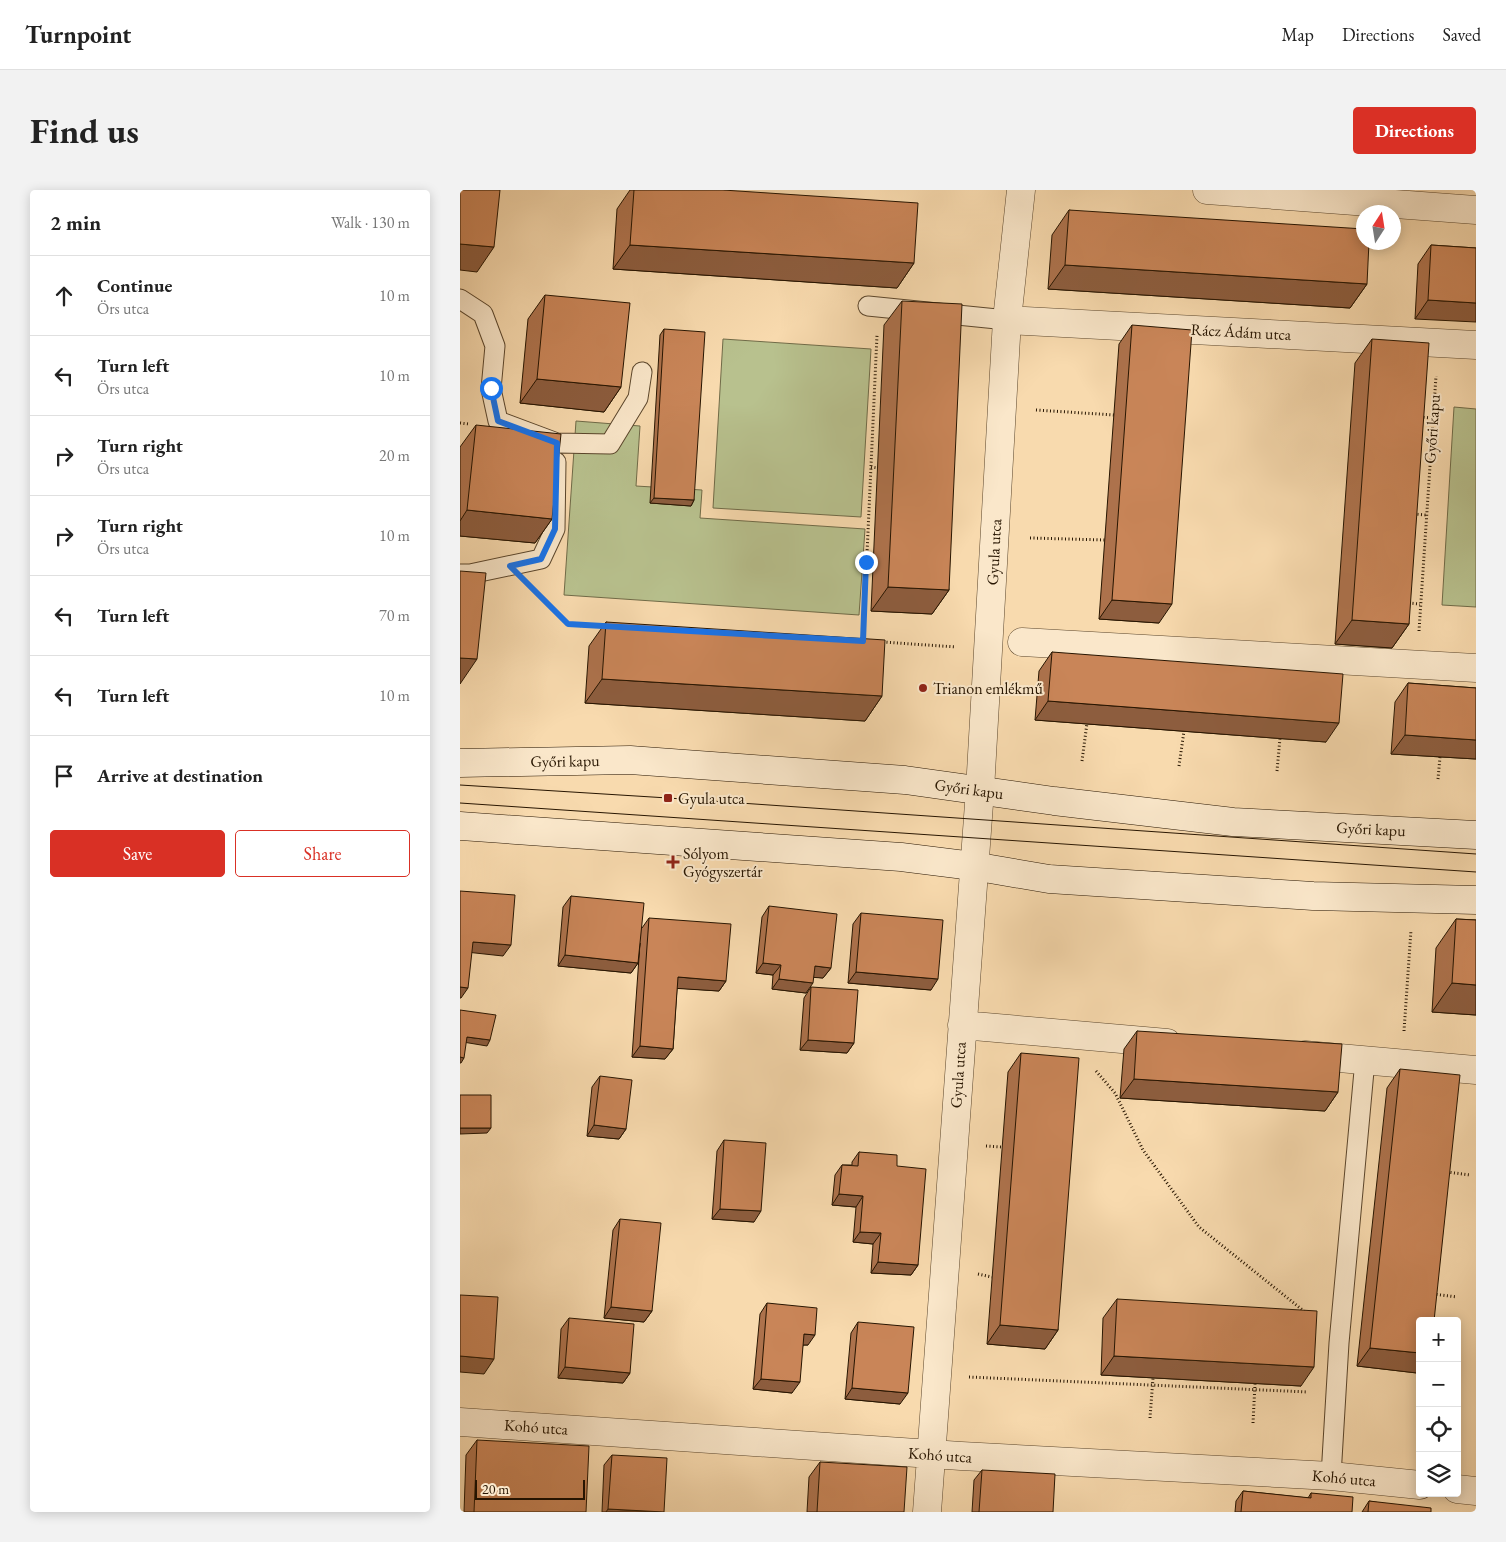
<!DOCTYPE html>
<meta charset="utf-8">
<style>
body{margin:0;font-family:"EB Garamond",serif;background:#f2f2f2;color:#222}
.controls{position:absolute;right:15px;bottom:15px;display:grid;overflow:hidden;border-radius:5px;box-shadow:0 2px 12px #0003}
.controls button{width:45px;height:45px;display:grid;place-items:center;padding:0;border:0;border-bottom:1px solid #e0e0e0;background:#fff;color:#222;font:25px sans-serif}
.compass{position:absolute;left:896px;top:15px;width:45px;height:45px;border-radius:50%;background:#fff;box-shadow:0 2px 12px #0003;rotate:12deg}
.scale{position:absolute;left:15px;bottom:12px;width:110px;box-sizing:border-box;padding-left:5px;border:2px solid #271501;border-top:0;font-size:14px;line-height:18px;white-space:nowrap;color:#271501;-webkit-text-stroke:4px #fae7ca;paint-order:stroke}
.stop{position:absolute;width:15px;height:15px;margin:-11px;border:4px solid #1a73e8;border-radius:50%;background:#fff}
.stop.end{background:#1a73e8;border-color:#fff;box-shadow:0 1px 5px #0008}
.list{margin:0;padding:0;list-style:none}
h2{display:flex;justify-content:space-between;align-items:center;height:65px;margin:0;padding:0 20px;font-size:21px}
h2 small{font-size:16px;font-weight:400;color:#767676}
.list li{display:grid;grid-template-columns:32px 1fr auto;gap:15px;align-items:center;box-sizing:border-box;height:80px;padding:0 20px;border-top:1px solid #e0e0e0}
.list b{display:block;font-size:19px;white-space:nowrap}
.list p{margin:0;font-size:16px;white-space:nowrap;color:#767676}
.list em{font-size:16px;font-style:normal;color:#767676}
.actions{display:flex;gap:10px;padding:15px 20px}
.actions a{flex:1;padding:11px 0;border:1px solid #d93025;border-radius:5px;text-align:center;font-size:18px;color:#d93025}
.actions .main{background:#d93025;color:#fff}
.icon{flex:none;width:28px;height:28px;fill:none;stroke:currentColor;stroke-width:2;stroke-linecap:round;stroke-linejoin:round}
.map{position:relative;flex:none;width:1016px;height:1322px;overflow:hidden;border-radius:5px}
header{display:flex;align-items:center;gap:30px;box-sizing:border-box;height:70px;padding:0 25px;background:#fff;border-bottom:1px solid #e0e0e0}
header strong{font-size:24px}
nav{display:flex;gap:28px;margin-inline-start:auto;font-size:18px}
.intro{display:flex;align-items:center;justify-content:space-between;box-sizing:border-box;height:120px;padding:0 30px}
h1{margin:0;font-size:35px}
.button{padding:12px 22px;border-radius:5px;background:#d93025;color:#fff;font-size:18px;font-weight:700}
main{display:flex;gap:30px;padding:0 30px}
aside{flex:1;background:#fff;border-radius:5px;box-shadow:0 2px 12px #0003}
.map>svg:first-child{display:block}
.green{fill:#b8c18e;stroke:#706b48}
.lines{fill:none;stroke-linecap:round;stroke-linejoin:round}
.lane-casing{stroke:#5b462c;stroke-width:21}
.street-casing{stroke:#5b462c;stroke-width:29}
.secondary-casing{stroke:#271501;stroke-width:29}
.path{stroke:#271501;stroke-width:3;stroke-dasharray:1 2.5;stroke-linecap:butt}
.lane{stroke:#fae7ca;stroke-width:19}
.street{stroke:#fae7ca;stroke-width:28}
.secondary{stroke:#fae7ca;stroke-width:28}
.tram{stroke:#271501;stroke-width:1}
.wall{fill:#ad724c;stroke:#271501}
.shaded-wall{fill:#8d5d3e;stroke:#271501}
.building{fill:#c98558;stroke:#271501}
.route{stroke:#1a73e8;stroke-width:6}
.poi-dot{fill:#8f2418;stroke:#fae7ca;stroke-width:2}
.labels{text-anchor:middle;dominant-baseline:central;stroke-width:4;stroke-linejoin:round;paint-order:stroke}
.street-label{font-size:16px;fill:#271501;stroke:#fae7ca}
.poi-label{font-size:16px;fill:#271501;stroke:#fae7ca;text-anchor:start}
</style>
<header>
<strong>Turnpoint</strong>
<nav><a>Map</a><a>Directions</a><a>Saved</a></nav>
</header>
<div class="intro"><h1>Find us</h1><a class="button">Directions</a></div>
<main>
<aside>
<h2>2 min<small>Walk · 130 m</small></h2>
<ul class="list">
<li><svg class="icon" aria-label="ahead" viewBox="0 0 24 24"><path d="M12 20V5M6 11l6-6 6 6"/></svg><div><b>Continue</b><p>Örs utca</p></div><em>10 m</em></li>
<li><svg class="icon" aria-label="left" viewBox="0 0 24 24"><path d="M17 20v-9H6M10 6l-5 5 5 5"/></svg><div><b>Turn left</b><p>Örs utca</p></div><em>10 m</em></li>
<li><svg class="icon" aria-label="right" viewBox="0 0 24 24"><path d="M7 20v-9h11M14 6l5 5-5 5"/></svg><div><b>Turn right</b><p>Örs utca</p></div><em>20 m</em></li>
<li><svg class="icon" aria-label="right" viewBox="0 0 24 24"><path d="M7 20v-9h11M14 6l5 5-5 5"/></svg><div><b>Turn right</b><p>Örs utca</p></div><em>10 m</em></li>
<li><svg class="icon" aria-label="left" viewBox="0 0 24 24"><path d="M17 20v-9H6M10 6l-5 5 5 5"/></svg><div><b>Turn left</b></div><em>70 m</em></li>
<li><svg class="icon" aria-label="left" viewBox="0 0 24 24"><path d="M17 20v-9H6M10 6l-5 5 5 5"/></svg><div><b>Turn left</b></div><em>10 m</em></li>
<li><svg class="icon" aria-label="arrive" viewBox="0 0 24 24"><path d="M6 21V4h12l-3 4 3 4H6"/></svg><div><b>Arrive at destination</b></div></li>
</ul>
<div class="actions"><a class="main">Save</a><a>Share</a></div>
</aside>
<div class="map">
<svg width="1016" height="1322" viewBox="0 0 1016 1322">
<rect width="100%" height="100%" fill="#f8daae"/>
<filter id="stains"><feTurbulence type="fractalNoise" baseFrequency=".004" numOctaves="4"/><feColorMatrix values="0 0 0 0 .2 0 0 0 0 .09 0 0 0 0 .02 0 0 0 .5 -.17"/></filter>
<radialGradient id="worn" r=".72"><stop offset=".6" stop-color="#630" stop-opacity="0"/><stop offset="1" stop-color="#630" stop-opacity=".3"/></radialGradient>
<path class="green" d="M 263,149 L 411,159 L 401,327 L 253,318 Z
M 994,217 L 1016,219 L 1016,417 L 982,415 Z
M 116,231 L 180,236 L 176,296 L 242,300 L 240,328 L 405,339 L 399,425 L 104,405 Z"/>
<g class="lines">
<g class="lane-casing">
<path id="lane" d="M 0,109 L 23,124 L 35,156 L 31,199 L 38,231 L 97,253 L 150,254 L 178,208 L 182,182
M 408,116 L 547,130
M 0,384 L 10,384 L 81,369 L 95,339 L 96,272
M 871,1286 L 879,1153 L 905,870"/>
</g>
<g class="street-casing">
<path id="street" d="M 747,0 L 1016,20
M 547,130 L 1016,155
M 562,452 L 1016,478
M 502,835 L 707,853
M 845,865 L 1016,880
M 0,1232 L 501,1266 L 871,1286 L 960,1295
M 997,1299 L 1016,1301
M 467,1322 L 520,600 L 547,130 L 561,0"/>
</g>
<g class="secondary-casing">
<path id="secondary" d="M 0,573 L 170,570 L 445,590 L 594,611 L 773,632 L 1016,645
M 0,636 L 441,667 L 513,676 L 589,689 L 853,706 L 1016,710"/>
</g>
<path class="path" d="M 576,220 L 654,225
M 960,227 L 972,228
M 0,233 L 9,234
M 411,277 L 418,278
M 954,324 L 966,325
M 570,348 L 645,350
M 75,401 L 108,435 L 147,437
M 949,413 L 960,414
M 959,441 L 976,186
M 403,451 L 417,145
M 423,452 L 496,457
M 622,571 L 627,533
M 719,576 L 724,541
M 817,581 L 820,548
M 978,589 L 980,567
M 944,841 L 951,740
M 636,881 L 655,903 L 683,960 L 739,1037 L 845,1122
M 526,956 L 542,957
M 987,982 L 1010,985
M 518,1084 L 532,1087
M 973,1104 L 997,1107
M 509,1187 L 848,1202
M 690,1228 L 693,1188
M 793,1233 L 795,1194"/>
<use href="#lane" class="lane"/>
<use href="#street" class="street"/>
<use href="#secondary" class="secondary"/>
<path class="tram" d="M 0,595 L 208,608 L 1016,664
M 0,613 L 1016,682"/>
</g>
<path class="wall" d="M 170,0 L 263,0 L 454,73 L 437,98 L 153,79 L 157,19 Z
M 609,20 L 907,94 L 890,118 L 588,99 L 592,45 Z
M 971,55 L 1016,58 L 955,129 L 958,74 Z
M 85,105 L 161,197 L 144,222 L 60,213 L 68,129 Z
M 442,111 L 489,400 L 472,424 L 411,421 L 424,135 Z
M 672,135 L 699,433 L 639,429 L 659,154 Z
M 204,139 L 234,310 L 231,316 L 190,313 L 200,145 Z
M 912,149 L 949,434 L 932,458 L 875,454 L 895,173 Z
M 16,235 L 92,329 L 75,353 L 0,346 L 0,257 Z
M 146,432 L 422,506 L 405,531 L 125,513 L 129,456 Z
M 592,462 L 866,552 L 575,530 L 579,481 Z
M 948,493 L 1016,498 L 1016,569 L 931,564 L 935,512 Z
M 111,706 L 182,738 L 189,728 L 266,791 L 259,801 L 217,798 L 213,859 L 205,869 L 172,867 L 180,753 L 178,773 L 171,783 L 98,776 L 103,717 Z
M 309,716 L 371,778 L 363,788 L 354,787 L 346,803 L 312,799 L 313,785 L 296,783 L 302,727 Z
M 401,723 L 471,800 L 388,793 L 393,734 Z
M 996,729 L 1016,730 L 1016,825 L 972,822 L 976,758 Z
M 351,797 L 394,853 L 387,863 L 340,860 L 344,808 Z
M 677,841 L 878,902 L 865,921 L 660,908 L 664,859 Z
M 561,863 L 598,1140 L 585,1159 L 527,1154 L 548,882 Z
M 940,879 L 957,1183 L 897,1176 L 927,898 Z
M 140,886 L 166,939 L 159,949 L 127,946 L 132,897 Z
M 264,950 L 294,1032 L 252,1029 L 257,961 Z
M 399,962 L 437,976 L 458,1075 L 451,1085 L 411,1083 L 413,1054 L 393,1052 L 396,1017 L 372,1015 L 375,985 L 382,975 L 392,975 L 392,972 Z
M 160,1029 L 192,1121 L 184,1132 L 144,1128 L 153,1040 Z
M 657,1109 L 841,1196 L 641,1185 L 643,1128 Z
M 307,1113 L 348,1155 L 343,1155 L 332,1203 L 293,1199 L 300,1124 Z
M 109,1128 L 170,1183 L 163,1193 L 98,1188 L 101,1139 Z
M 398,1132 L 440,1214 L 385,1209 L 391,1143 Z
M 17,1250 L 126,1322 L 4,1322 L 6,1265 Z
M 152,1265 L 204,1322 L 142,1322 L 144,1275 Z
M 360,1272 L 444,1322 L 347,1322 L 349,1287 Z
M 522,1280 L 593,1322 L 512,1322 L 514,1290 Z
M 783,1301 L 848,1308 L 851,1303 L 892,1322 L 775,1322 L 776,1311 Z
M 909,1311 L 971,1322 L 902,1322 Z"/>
<path class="shaded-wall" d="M 0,54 L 34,57 L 17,82 L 0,80 Z
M 170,55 L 454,73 L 437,98 L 153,79 Z
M 605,75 L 907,94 L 890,118 L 588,99 Z
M 968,110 L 1016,113 L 1016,132 L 955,129 Z
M 77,189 L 161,197 L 144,222 L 60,213 Z
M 194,308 L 234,310 L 231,316 L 190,313 Z
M 7,320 L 92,329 L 75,353 L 0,346 L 0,331 Z
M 428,397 L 489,400 L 472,424 L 411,421 Z
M 652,410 L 712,414 L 699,433 L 639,429 Z
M 892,430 L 949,434 L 932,458 L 875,454 Z
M 0,468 L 17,469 L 0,494 Z
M 142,489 L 422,506 L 405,531 L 125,513 Z
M 588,511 L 879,533 L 866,552 L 575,530 Z
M 945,545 L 1016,550 L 1016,569 L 931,564 Z
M 13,752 L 51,755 L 43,766 L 6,762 Z
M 105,765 L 178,773 L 171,783 L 98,776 Z
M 303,773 L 321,775 L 313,785 L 296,783 Z
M 355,776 L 371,778 L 363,788 L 348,787 Z
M 396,782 L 478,789 L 471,800 L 388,793 Z
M 218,787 L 266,791 L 259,801 L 210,798 Z
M 319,789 L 353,793 L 346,803 L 312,799 Z
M 992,793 L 1016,795 L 1016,825 L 972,822 Z
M 0,797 L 8,798 L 1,808 L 0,808 Z
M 7,847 L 30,850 L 27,856 L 3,852 Z
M 348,850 L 394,853 L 387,863 L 340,860 Z
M 180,856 L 213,859 L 205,869 L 172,867 Z
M 0,867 L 4,868 L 1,873 L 0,873 Z
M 674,889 L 878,902 L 865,921 L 660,908 Z
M 134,935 L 166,939 L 159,949 L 127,946 Z
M 0,938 L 31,938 L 27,943 L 0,944 Z
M 379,1004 L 403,1006 L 396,1017 L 372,1015 Z
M 260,1019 L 301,1021 L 294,1032 L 252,1029 Z
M 400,1042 L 421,1043 L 413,1054 L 393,1052 Z
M 418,1072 L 458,1075 L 451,1085 L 411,1083 Z
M 151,1117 L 192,1121 L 184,1132 L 144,1128 Z
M 540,1135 L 598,1140 L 585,1159 L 527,1154 Z
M 344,1144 L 355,1145 L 348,1155 L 337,1155 Z
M 910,1158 L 960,1163 L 960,1179 L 957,1183 L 897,1176 Z
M 0,1166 L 34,1169 L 24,1184 L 0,1182 Z
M 654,1166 L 854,1177 L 841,1196 L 641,1185 Z
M 105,1177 L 170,1183 L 163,1193 L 98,1188 Z
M 301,1189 L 340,1192 L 332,1203 L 293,1199 Z
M 392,1198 L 448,1203 L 440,1214 L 385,1209 Z
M 148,1319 L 201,1322 L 146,1322 Z"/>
<path class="building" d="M 0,0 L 40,0 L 34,57 L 0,54 Z
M 174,0 L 263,0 L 458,13 L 454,73 L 170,55 Z
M 609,20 L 904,39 L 904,52 L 909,52 L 907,94 L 605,75 Z
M 971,55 L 1016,58 L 1016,113 L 968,110 Z
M 85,105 L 170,113 L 161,197 L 77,189 Z
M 442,111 L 502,114 L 489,400 L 428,397 Z
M 672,135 L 732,140 L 712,414 L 652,410 Z
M 204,139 L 245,142 L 234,310 L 194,308 Z
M 912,149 L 969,153 L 949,434 L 892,430 Z
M 16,235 L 101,244 L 92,329 L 7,320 Z
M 0,381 L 26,383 L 17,469 L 0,468 Z
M 146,432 L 425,450 L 422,506 L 142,489 Z
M 592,462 L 883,484 L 879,533 L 588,511 Z
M 948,493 L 1016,498 L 1016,550 L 945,545 Z
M 0,701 L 55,705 L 51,755 L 13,752 L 8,798 L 0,797 Z
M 111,706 L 184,713 L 178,773 L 105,765 Z
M 309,716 L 377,724 L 371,778 L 355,776 L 353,793 L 319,789 L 321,775 L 303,773 Z
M 401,723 L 483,730 L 478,789 L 396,782 Z
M 189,728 L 271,734 L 266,791 L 218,787 L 213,859 L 180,856 Z
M 996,729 L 1016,730 L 1016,795 L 992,793 Z
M 351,797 L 398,800 L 394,853 L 348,850 Z
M 0,820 L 36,825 L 30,850 L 7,847 L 4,868 L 0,867 Z
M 677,841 L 882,854 L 878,902 L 674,889 Z
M 561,863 L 619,868 L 598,1140 L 540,1135 Z
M 940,879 L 1000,885 L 974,1131 L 960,1131 L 960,1163 L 910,1158 Z
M 140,886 L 172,890 L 166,939 L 134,935 Z
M 0,905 L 31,905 L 31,938 L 0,938 Z
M 264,950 L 306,953 L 301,1021 L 260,1019 Z
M 399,962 L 437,965 L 437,976 L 466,979 L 458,1075 L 418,1072 L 421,1043 L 400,1042 L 403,1006 L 379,1004 L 382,975 L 398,976 Z
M 160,1029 L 201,1033 L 192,1121 L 151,1117 Z
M 0,1105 L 38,1107 L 34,1169 L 0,1166 Z
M 657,1109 L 857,1121 L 854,1177 L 654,1166 Z
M 307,1113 L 357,1118 L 355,1145 L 344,1144 L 340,1192 L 301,1189 Z
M 109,1128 L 174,1134 L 170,1183 L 105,1177 Z
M 398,1132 L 454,1137 L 448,1203 L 392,1198 Z
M 17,1250 L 129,1256 L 126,1322 L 14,1322 Z
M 152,1265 L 207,1268 L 204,1322 L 148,1319 Z
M 360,1272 L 447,1277 L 444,1322 L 357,1322 Z
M 522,1280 L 595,1284 L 593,1322 L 519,1322 Z
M 783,1301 L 851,1308 L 851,1303 L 893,1307 L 892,1322 L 781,1322 Z
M 909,1311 L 971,1318 L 971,1322 L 908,1322 Z"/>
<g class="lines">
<path class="route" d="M 31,198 L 38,231 L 97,253 L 95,339 L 81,369 L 50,376 L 108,434 L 403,451 L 406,372"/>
</g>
<g class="poi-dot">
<circle cx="463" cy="498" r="5"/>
<rect x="203" y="603" width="10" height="10" rx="2.5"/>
<path d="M210.5 664.5h5v5h5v5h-5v5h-5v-5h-5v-5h5z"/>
</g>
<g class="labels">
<g class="street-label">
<text transform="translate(781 142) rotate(3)">Rácz Ádám utca</text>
<text transform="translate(972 239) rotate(-86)">Győri kapu</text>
<text transform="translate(534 362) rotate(-87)">Gyula utca</text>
<text transform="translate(105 571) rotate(-1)">Győri kapu</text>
<text transform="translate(509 599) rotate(8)">Győri kapu</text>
<text transform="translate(911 639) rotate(3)">Győri kapu</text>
<text transform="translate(498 885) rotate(-86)">Gyula utca</text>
<text transform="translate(76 1237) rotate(4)">Kohó utca</text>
<text transform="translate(480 1265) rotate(4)">Kohó utca</text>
<text transform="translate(884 1288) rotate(5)">Kohó utca</text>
</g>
<g class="poi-label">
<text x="473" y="498">Trianon emlékmű</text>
<text x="218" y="608">Gyula utca</text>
<text x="223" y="663">Sólyom<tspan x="223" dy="18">Gyógyszertár</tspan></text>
</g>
</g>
<rect width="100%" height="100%" filter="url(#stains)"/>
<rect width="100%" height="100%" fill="url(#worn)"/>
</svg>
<div class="controls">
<button>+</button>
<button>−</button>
<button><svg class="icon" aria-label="locate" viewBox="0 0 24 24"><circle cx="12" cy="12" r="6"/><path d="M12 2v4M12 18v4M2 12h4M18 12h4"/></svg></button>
<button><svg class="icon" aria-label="layers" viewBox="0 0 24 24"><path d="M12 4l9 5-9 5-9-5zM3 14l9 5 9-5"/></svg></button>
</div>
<svg class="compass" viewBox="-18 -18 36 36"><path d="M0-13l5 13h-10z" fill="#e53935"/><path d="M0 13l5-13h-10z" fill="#767676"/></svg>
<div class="scale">20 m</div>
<div class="stop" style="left:31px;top:198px"></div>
<div class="stop end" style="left:406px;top:372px"></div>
</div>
</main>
